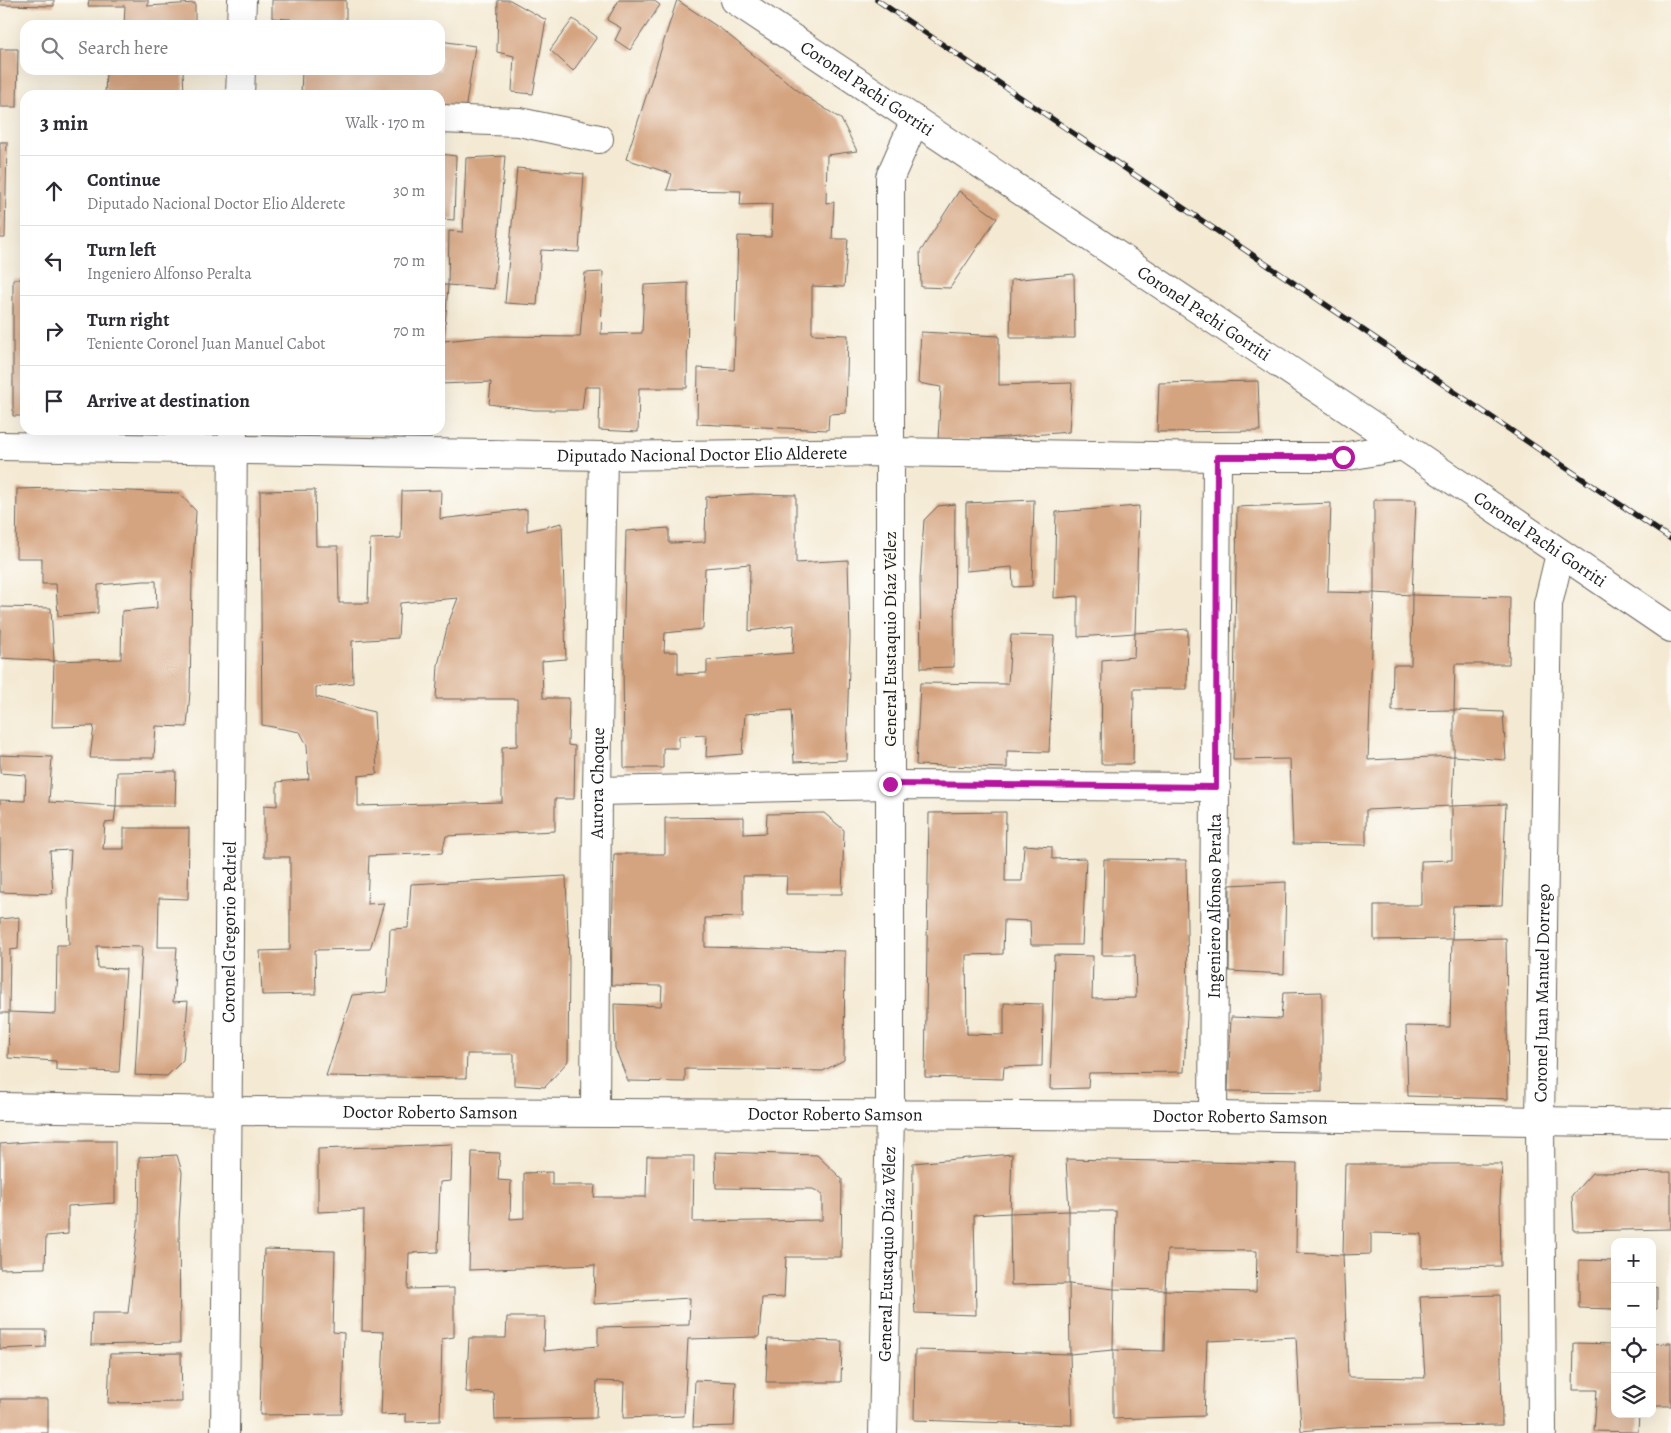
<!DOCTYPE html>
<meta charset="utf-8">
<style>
body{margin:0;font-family:Alegreya,serif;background:#f7f7f7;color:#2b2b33}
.controls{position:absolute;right:15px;bottom:15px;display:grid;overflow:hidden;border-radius:10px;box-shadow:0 5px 20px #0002}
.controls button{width:45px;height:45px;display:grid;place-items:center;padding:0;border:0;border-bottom:1px solid #e1e1e2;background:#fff;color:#2b2b33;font:25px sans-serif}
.stop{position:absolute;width:15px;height:15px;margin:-11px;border:4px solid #b5179e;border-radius:50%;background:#fff}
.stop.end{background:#b5179e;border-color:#fff;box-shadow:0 1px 5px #0008}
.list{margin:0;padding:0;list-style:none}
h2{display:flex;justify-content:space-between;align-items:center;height:65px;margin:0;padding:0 20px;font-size:21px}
h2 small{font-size:16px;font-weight:400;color:#7c7c81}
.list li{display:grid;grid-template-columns:32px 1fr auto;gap:15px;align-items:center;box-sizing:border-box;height:70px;padding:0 20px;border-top:1px solid #e1e1e2}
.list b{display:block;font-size:19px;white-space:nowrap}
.list p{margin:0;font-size:16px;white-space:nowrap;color:#7c7c81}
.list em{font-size:16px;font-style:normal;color:#7c7c81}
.icon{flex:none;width:28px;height:28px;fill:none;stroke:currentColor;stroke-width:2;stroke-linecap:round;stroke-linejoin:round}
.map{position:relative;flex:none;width:1671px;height:1433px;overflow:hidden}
.search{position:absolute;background:#fff;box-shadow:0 5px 20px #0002;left:20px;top:20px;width:425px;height:55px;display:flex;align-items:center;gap:12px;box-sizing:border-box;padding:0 18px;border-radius:15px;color:#7c7c81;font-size:19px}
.panel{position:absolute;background:#fff;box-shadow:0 5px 20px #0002;left:20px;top:90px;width:425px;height:345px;border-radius:15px}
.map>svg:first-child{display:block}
.building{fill:#d4a37f;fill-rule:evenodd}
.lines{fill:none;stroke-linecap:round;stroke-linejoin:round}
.minor-casing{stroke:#68645c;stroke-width:30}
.minor{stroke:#fff;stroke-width:28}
.rail-casing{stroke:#1c1c1c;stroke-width:5.5}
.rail{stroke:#fdfcf7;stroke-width:4;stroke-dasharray:11;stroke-linecap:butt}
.route{stroke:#b5179e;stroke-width:6}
.labels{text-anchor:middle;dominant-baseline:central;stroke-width:5;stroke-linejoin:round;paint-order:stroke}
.street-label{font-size:18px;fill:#1c1c1c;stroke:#fdfcf7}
</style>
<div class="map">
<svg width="1671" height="1433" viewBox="0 0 1671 1433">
<rect width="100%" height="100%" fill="#fdfcf7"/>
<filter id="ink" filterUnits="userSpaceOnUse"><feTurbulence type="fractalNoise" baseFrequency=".02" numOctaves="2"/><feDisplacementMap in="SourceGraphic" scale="10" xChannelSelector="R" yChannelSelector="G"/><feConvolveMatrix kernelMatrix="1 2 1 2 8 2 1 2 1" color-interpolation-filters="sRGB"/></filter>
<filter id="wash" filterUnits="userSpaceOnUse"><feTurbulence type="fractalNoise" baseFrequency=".0096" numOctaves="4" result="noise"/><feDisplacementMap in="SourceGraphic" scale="20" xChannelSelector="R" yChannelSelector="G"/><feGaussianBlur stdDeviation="1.12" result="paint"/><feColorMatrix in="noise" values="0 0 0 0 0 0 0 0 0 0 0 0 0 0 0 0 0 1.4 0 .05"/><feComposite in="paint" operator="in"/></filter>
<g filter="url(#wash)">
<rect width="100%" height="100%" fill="#f4ead4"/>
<g id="blocks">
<path class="building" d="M 0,0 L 54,0 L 54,6 L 0,5 Z
M 89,0 L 148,0 L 148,6 L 195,3 L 195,25 L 124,25 L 125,6 L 88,6 Z
M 272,0 L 346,0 L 346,25 L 291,25 L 291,19 L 272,18 Z
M 498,0 L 510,0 L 546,20 L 533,94 L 512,92 L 514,56 L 497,52 Z
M 619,0 L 653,0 L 660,5 L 630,50 L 615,40 L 621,28 L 607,20 Z
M 677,0 L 721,29 L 801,93 L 841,119 L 857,151 L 827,155 L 826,203 L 834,202 L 832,239 L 848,239 L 844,287 L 812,286 L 812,334 L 848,335 L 846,413 L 829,414 L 828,430 L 697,424 L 698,368 L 734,370 L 738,236 L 771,237 L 772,204 L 740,205 L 741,191 L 667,190 L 672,174 L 626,159 Z
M 573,19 L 597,37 L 573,71 L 550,50 Z
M 440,41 L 475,46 L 465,111 L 440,108 L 440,95 L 301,95 L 302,70 L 440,70 Z
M 0,49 L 18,49 L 17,107 L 0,107 Z
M 106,70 L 183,70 L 184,95 L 105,95 Z
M 0,142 L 7,142 L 5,238 L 0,238 Z
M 440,154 L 456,156 L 454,220 L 440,219 Z
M 505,156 L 494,289 L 448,285 L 449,231 L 463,232 L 466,158 Z
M 517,168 L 584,174 L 579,252 L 541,250 L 537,305 L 505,303 Z
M 959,191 L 997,218 L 950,288 L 921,287 L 920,252 Z
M 603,272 L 601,334 L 642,333 L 644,285 L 688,283 L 687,388 L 639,388 L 638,432 L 599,430 L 600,387 L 585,387 L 582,410 L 534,410 L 489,404 L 491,382 L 440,384 L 440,285 L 448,285 L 444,341 L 493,336 L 580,337 L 585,273 Z
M 1074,274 L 1075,338 L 1010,338 L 1011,280 Z
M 13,279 L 25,279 L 25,416 L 13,416 Z
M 921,332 L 999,336 L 999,385 L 1072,383 L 1069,432 L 982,439 L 938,440 L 941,387 L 918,383 Z
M 1258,381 L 1260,431 L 1157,432 L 1159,383 Z
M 161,430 L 175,430 L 172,433 Z
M 57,488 L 179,493 L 196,511 L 192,580 L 190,692 L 187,727 L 156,726 L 154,758 L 90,758 L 94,726 L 52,727 L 54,661 L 121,659 L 122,611 L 157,608 L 156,581 L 144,581 L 98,585 L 98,613 L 58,616 L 56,584 L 42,584 L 42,558 L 16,558 L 17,489 Z
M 315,490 L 316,546 L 338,546 L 339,603 L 368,603 L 370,539 L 401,538 L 402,491 L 441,490 L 440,519 L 527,509 L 527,531 L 562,523 L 566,659 L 542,661 L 543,698 L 569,698 L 568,745 L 575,746 L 574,799 L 555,799 L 555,831 L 446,836 L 442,853 L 369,856 L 367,904 L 384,903 L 370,949 L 315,950 L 316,994 L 262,995 L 260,951 L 290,950 L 290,857 L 264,857 L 264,805 L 277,806 L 277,782 L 309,779 L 307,745 L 300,732 L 262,725 L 260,491 ZM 458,598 L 448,624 L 438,665 L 436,699 L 517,699 L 517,746 L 502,747 L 502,802 L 358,806 L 358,776 L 377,774 L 374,712 L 316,697 L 316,687 L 353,683 L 352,641 L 398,638 L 400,603 Z
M 752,494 L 796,495 L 796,563 L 848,560 L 850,637 L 846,760 L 794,762 L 791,710 L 745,714 L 742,754 L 706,757 L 707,735 L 679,736 L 679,748 L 663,748 L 663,768 L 624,768 L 623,653 L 626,531 L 669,528 L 669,543 L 705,542 L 706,497 ZM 750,564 L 749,631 L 794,625 L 793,653 L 707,660 L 707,673 L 678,674 L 678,652 L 664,652 L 665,633 L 703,629 L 705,568 Z
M 1034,500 L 1032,586 L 1013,587 L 1012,567 L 966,571 L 966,503 Z
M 1374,500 L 1416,500 L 1412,595 L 1374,593 Z
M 1331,503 L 1328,592 L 1374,593 L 1368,760 L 1454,756 L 1452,806 L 1366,810 L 1366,845 L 1293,844 L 1290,759 L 1233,760 L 1237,507 Z
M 955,504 L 954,667 L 921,668 L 920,579 L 924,520 L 938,506 Z
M 1139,506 L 1135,633 L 1078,637 L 1078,596 L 1054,598 L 1056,512 Z
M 1412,595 L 1510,597 L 1509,664 L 1455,664 L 1454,710 L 1392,711 L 1393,665 L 1411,665 Z
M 0,607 L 51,608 L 54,661 L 0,658 Z
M 1188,629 L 1187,689 L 1134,689 L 1133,764 L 1101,764 L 1102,660 L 1134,657 L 1135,633 Z
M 1011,635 L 1054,636 L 1049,752 L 1007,751 L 1007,768 L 916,765 L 920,683 L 1008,684 Z
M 1454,710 L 1503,712 L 1506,760 L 1454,756 Z
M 0,755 L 52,757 L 49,802 L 116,806 L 114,822 L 105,823 L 103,849 L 124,849 L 124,828 L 189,828 L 188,899 L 159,898 L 158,947 L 177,947 L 173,1002 L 188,1001 L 183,1060 L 167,1076 L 135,1075 L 142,947 L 97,946 L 98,968 L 126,969 L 119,1072 L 56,1070 L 56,1061 L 8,1058 L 9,1013 L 0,1013 L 0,919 L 19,917 L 18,949 L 10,950 L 9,1012 L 56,1014 L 57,945 L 69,945 L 68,896 L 71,850 L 50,851 L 53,894 L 0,892 L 0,800 L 25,801 L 26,775 L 0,773 Z
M 176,771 L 175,806 L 116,806 L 117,772 Z
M 1506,804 L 1502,905 L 1453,906 L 1452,939 L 1506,938 L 1508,1099 L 1408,1096 L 1406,1026 L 1450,1027 L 1452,939 L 1374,940 L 1374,905 L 1421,905 L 1421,861 L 1452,860 L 1452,806 Z
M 1006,812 L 1005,881 L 1022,881 L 1024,845 L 1052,847 L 1052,859 L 1086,858 L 1082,945 L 1031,945 L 1030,921 L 1004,920 L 1003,954 L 966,955 L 967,1034 L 1004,1035 L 1004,1003 L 1043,1004 L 1042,1066 L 1004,1067 L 1003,1079 L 925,1077 L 929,813 Z
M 824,813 L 844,830 L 842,894 L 786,894 L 787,876 L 743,876 L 743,917 L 705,918 L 705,947 L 845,951 L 844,1060 L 823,1071 L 685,1069 L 685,1082 L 628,1081 L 615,1048 L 614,1004 L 661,1006 L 662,986 L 611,985 L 614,854 L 665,854 L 665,818 L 744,817 L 744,834 L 766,833 L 767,814 Z
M 1104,859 L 1186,860 L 1188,997 L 1184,1072 L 1089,1073 L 1088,1088 L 1050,1089 L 1054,955 L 1093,956 L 1092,999 L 1136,998 L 1135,955 L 1102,955 Z
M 566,876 L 569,962 L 568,1061 L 545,1087 L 514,1085 L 514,1054 L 467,1054 L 466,1078 L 326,1076 L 352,995 L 387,992 L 390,929 L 408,928 L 411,884 Z
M 1286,882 L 1284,974 L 1229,971 L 1230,885 Z
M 1322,992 L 1322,1092 L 1228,1091 L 1231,1017 L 1281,1019 L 1283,993 Z
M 42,1141 L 115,1141 L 115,1203 L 68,1206 L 68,1234 L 46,1236 L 45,1268 L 0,1269 L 0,1144 Z
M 452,1144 L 451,1181 L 440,1182 L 438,1252 L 409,1253 L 408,1289 L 454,1288 L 454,1337 L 442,1339 L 440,1421 L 406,1422 L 406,1414 L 381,1415 L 384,1332 L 362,1331 L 364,1210 L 318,1212 L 318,1149 Z
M 472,1152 L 500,1153 L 498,1180 L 511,1181 L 510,1219 L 524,1218 L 524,1173 L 552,1172 L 552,1185 L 595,1185 L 594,1197 L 646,1197 L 647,1156 L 694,1156 L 693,1222 L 822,1220 L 822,1194 L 813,1189 L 716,1188 L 715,1152 L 817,1155 L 842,1179 L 841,1257 L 786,1257 L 784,1297 L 762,1298 L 759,1337 L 688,1339 L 684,1416 L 623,1418 L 624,1382 L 597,1381 L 596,1418 L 495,1420 L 494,1393 L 466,1392 L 469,1338 L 506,1338 L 507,1317 L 545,1317 L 544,1351 L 598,1346 L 598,1327 L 689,1325 L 690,1298 L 594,1304 L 595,1265 L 469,1270 Z
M 1012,1154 L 1010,1213 L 974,1215 L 976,1315 L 915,1313 L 912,1267 L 913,1163 Z
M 177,1155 L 182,1172 L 179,1222 L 180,1343 L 91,1345 L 92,1313 L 128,1313 L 138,1224 L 139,1157 Z
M 1066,1159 L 1297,1164 L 1296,1253 L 1343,1255 L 1345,1164 L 1502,1164 L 1500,1200 L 1501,1266 L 1422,1268 L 1422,1234 L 1371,1233 L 1371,1254 L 1343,1255 L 1348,1377 L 1425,1378 L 1420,1297 L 1500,1295 L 1502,1425 L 1347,1427 L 1301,1431 L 1296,1337 L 1207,1341 L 1204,1416 L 1113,1419 L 1113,1350 L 1164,1351 L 1165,1290 L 1256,1292 L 1257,1251 L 1167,1250 L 1165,1290 L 1114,1289 L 1116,1211 L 1069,1211 Z
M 1671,1172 L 1671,1229 L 1574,1231 L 1572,1195 L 1592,1173 Z
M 1069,1211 L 1069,1284 L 1011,1285 L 1010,1213 Z
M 264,1249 L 335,1251 L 333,1332 L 344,1333 L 342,1414 L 260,1415 Z
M 1579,1260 L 1615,1261 L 1615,1309 L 1579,1308 Z
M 1069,1284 L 1114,1289 L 1113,1350 L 1070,1354 L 1072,1425 L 914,1420 L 915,1350 L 1070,1354 Z
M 1657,1287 L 1657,1309 L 1652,1309 L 1652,1288 Z
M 0,1330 L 46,1330 L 45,1347 L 0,1349 Z
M 768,1339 L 842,1341 L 841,1382 L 766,1382 Z
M 1574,1343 L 1615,1344 L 1615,1414 L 1639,1414 L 1638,1432 L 1594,1431 L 1597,1390 L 1573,1390 Z
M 1671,1343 L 1671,1406 L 1652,1406 L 1652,1344 Z
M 181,1353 L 182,1402 L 108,1403 L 110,1354 Z
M 695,1380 L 736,1382 L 734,1426 L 693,1427 Z
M 0,1399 L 48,1399 L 48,1433 L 0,1433 Z"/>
</g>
</g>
<g filter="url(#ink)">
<use href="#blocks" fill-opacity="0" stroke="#68645c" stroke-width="1"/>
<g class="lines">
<g class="minor-casing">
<g id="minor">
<path id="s1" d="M 735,0 L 1403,446 L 1671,628"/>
<path d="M 241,25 L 242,0"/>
<path d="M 240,95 L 241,70"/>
<path d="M 440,119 L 519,122 L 599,139"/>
<path id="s2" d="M 0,446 L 603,456 L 890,452 L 1217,457 L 1343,457 L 1403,446"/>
<path d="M 597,791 L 890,785 L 1216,787"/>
<path id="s3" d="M 0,1107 L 228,1111 L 1213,1116 L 1671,1123"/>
<path id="s4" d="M 595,1111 L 597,791 L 603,456"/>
<path id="s5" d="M 1213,1116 L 1217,457"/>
<path id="s6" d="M 225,1433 L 233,430"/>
<path id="s7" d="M 883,1433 L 890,1115 L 890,177 L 915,120"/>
<path id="s8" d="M 1542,1433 L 1540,1121 L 1548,604 L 1560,554"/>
</g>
</g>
<use href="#minor" class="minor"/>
<g class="rail-casing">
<path id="rail" d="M 877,0 L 1671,539"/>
</g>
<use href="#rail" class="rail"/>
</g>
</g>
<g class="lines" filter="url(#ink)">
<path class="route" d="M 890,784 L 1216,787 L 1217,457 L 1343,457"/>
</g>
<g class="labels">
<g class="street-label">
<text stroke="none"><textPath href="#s1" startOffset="159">Coronel Pachi Gorriti</textPath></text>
<text stroke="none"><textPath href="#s1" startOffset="564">Coronel Pachi Gorriti</textPath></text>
<text stroke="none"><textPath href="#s2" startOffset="702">Diputado Nacional Doctor Elio Alderete</textPath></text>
<text stroke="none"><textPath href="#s1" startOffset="969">Coronel Pachi Gorriti</textPath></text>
<text transform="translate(890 639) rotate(-90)">General Eustaquio Díaz Vélez</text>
<text stroke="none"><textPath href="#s4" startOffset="328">Aurora Choque</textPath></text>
<text stroke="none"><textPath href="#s5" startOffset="210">Ingeniero Alfonso Peralta</textPath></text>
<text stroke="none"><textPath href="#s6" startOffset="501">Coronel Gregorio Pedriel</textPath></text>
<text stroke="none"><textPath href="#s8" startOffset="440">Coronel Juan Manuel Dorrego</textPath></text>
<text stroke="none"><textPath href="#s3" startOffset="430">Doctor Roberto Samson</textPath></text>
<text stroke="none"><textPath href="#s3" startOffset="835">Doctor Roberto Samson</textPath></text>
<text stroke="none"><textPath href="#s3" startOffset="1240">Doctor Roberto Samson</textPath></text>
<text stroke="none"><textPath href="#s7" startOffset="179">General Eustaquio Díaz Vélez</textPath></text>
</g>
</g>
</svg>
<div class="controls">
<button>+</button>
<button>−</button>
<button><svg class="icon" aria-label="locate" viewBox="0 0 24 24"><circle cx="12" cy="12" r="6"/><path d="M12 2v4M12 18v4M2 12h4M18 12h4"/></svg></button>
<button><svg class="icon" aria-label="layers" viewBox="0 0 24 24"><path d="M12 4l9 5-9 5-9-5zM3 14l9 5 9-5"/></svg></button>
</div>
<div class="stop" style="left:1343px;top:457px"></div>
<div class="stop end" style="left:890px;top:784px"></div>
<div class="search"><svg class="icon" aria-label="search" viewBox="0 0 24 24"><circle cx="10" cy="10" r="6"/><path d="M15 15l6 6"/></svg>Search here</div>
<section class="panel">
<h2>3 min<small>Walk · 170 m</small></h2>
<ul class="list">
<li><svg class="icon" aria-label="ahead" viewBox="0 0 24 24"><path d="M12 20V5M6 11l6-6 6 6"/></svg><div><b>Continue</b><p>Diputado Nacional Doctor Elio Alderete</p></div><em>30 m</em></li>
<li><svg class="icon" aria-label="left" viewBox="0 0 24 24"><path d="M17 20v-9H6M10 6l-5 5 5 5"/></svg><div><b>Turn left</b><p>Ingeniero Alfonso Peralta</p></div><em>70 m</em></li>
<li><svg class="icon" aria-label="right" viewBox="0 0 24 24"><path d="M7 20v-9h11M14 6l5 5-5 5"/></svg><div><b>Turn right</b><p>Teniente Coronel Juan Manuel Cabot</p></div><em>70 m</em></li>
<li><svg class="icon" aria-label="arrive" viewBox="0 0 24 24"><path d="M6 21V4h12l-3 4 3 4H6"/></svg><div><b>Arrive at destination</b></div></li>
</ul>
</section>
</div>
